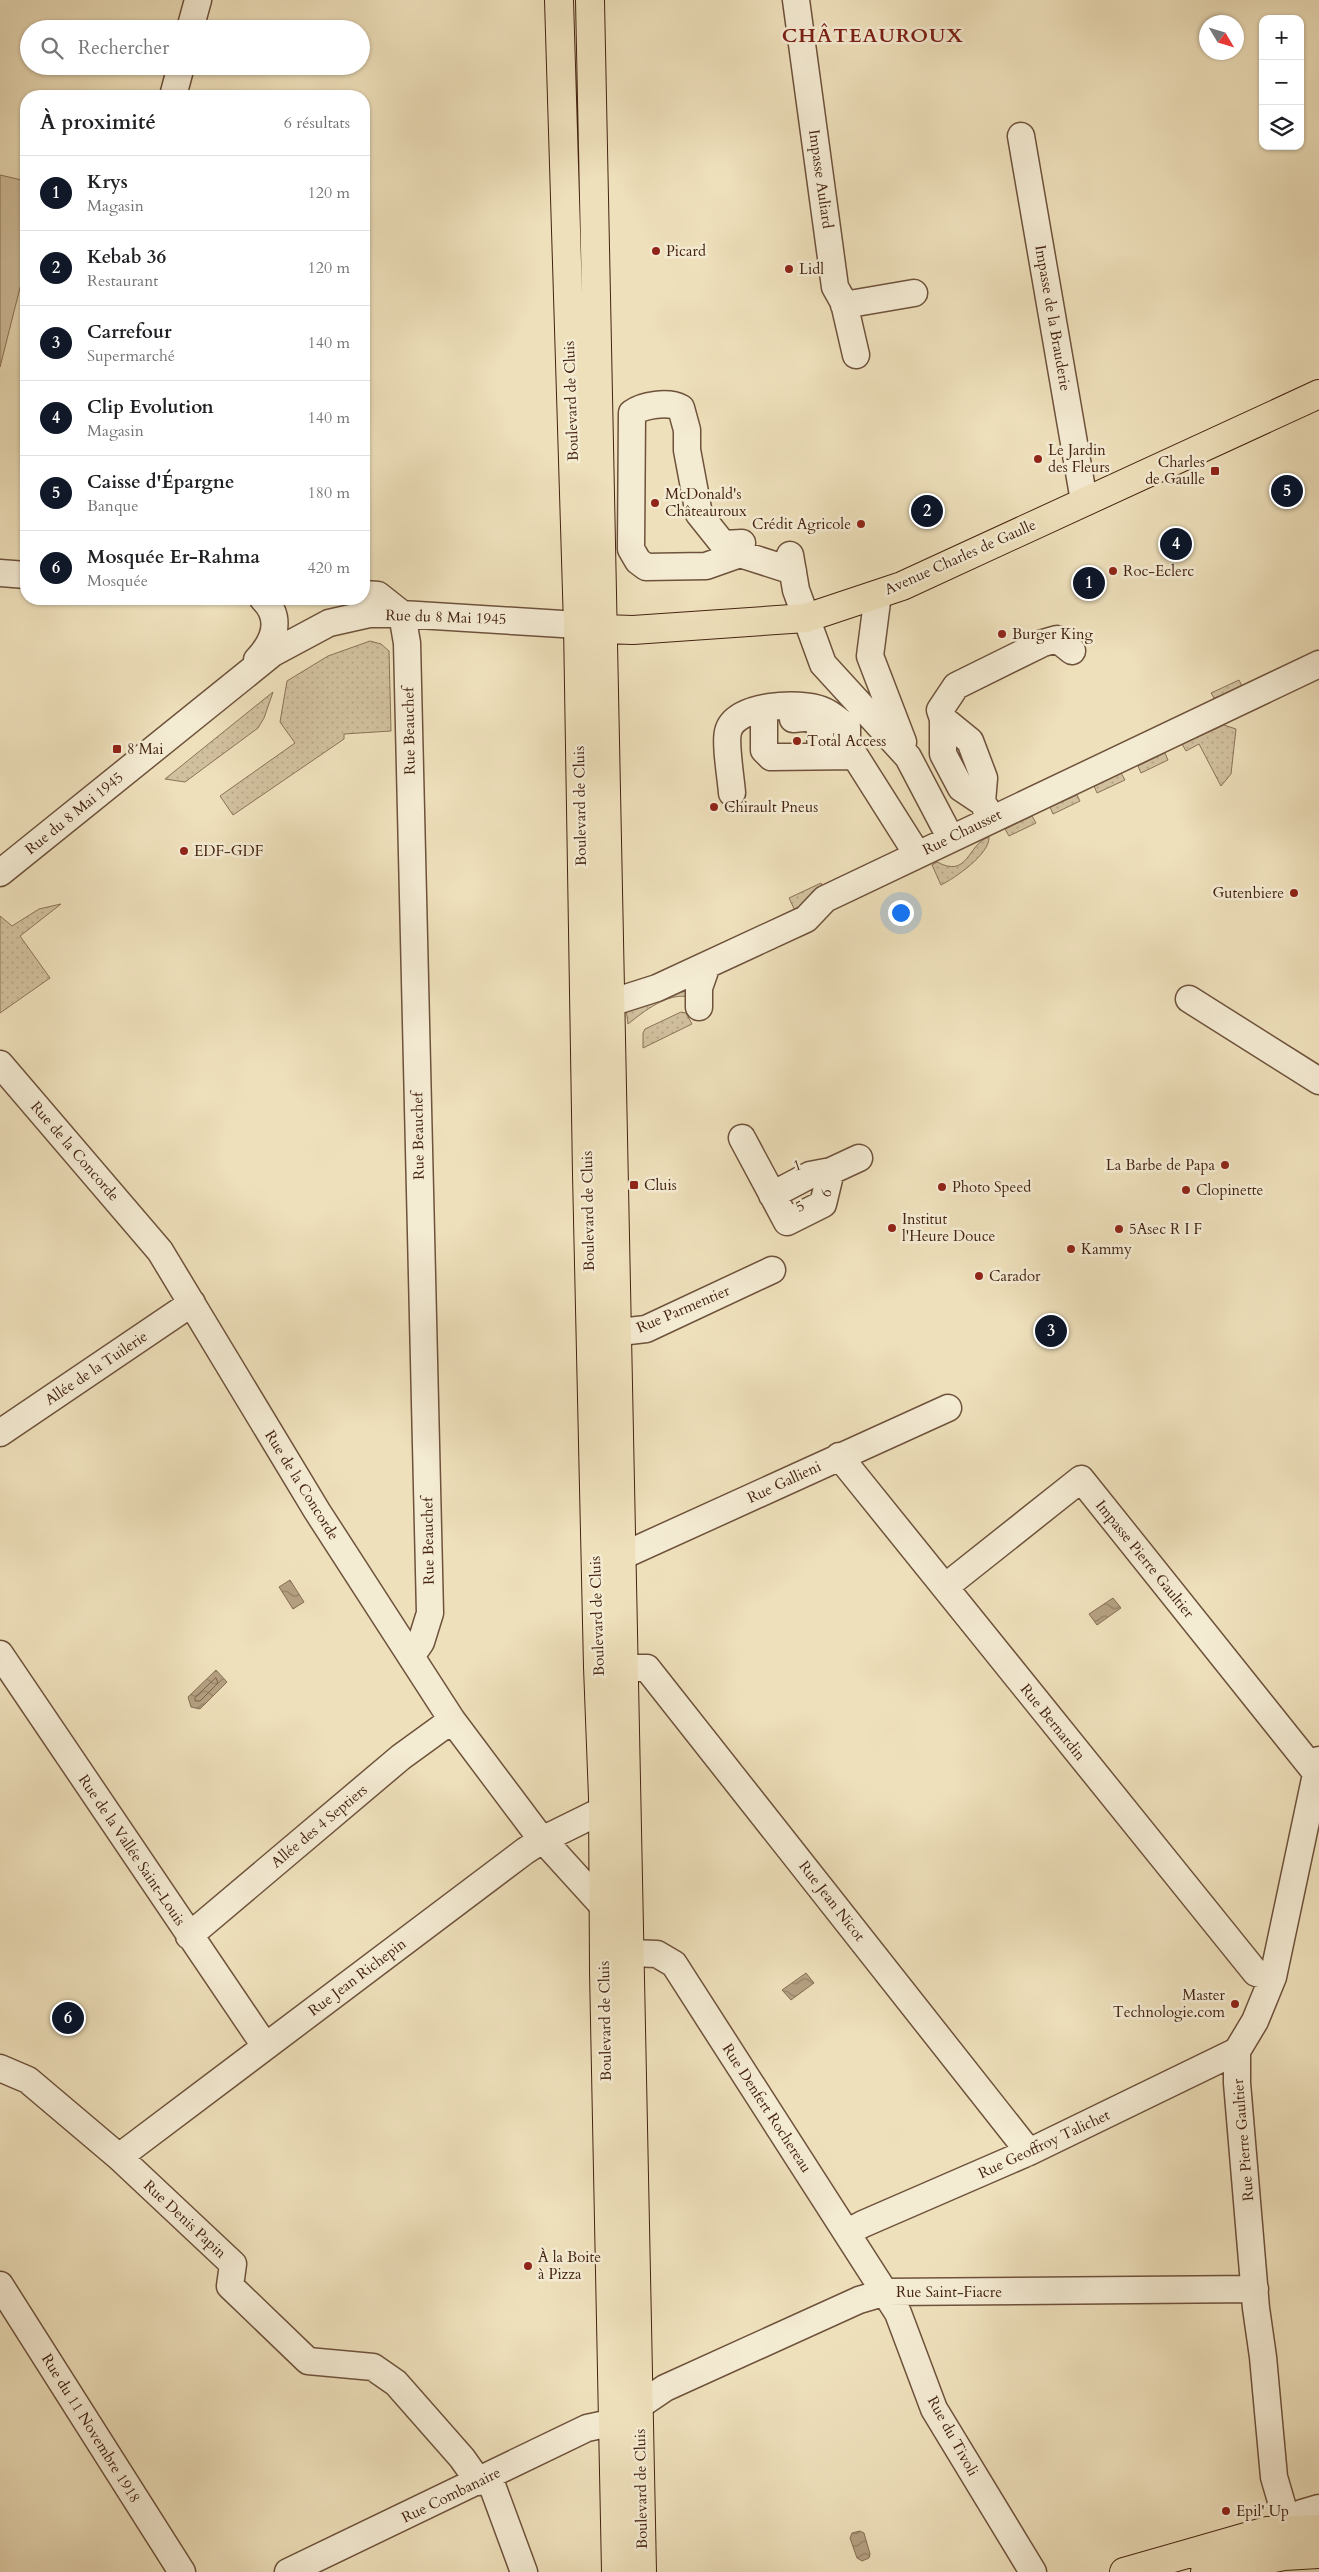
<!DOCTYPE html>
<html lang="fr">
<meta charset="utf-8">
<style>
body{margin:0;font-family:Cardo,serif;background:#f2f2f2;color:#202124}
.controls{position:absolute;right:15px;top:15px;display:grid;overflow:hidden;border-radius:10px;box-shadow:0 1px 4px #0004}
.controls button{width:45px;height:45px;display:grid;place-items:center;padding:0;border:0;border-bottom:1px solid #e0e0e0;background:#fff;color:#202124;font:25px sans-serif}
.compass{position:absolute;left:1199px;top:15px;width:45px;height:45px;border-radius:50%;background:#fff;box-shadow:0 1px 4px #0004;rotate:128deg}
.you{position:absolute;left:900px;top:912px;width:18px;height:18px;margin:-12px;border:4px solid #fff;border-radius:50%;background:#1a73e8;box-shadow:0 0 0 8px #1a73e833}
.badge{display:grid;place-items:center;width:32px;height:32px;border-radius:50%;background:#111827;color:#fff;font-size:16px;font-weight:700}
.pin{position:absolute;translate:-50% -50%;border:2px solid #fff;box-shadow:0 1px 5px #0006}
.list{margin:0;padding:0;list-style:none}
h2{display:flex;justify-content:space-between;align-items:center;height:65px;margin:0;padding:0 20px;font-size:21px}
h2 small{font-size:16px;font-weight:400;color:#757577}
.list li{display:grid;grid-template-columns:32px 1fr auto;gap:15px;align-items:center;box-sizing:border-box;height:75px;padding:0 20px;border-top:1px solid #e0e0e0}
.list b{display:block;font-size:19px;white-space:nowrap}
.list p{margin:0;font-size:16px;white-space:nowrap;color:#757577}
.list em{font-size:16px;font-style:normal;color:#757577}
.icon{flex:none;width:28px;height:28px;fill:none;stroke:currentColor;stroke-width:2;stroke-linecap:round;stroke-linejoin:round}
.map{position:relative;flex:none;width:1319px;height:2572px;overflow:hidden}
.search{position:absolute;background:#fff;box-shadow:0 1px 4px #0004;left:20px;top:20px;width:350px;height:55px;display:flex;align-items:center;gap:12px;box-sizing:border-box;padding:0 18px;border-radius:28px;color:#757577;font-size:19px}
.panel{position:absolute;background:#fff;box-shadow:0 1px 4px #0004;left:20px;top:90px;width:350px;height:515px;border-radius:20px}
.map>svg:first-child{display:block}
.grass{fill:url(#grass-dots);stroke:#8a7257}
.pitch{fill:#d1c09e;stroke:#8a7257}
.water{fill:url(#water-waves);stroke:#876e54}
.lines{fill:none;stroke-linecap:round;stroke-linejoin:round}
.shore{stroke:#7c6248;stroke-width:1}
.minor-casing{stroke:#6e523b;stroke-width:29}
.major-casing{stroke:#442310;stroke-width:30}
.minor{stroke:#f4ebd3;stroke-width:26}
.major{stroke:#eee0bb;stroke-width:28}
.poi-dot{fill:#8f2418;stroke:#f4ebd3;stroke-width:2}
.labels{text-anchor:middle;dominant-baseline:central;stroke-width:5;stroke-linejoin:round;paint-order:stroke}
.street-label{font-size:15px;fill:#442310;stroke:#f4ebd3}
.poi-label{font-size:15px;fill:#442310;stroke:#f4ebd3;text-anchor:start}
.district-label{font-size:20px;font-weight:bold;letter-spacing:1px;fill:#7a1f14;stroke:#f4ebd3}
</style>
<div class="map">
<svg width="1319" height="2572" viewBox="0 0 1319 2572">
<defs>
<pattern id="grass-dots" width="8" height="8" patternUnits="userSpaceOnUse" patternTransform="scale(1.25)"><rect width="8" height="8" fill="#d1c09e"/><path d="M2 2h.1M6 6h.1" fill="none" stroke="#b5a587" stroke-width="1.8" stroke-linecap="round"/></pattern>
<pattern id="water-waves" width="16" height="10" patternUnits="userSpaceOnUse" patternTransform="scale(1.25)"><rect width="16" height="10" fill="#b4a081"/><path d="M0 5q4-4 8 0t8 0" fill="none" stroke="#948268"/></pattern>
</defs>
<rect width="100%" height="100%" fill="#eee0bb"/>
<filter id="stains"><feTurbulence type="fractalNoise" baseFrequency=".004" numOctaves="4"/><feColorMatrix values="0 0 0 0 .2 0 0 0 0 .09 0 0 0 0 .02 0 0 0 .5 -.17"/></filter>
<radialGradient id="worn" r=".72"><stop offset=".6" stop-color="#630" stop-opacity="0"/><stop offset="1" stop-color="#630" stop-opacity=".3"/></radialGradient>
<path class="grass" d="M 370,641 L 381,644 L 389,651 L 391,731 L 344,734 L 344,739 L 233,815 L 220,796 L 295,743 L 280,722 L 287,681 L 328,656 Z
M 1239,680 L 1243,688 L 1214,698 L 1211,693 Z
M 273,692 L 264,718 L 258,728 L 185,782 L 165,779 Z
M 1224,725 L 1236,729 L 1231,774 L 1221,786 L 1199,744 L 1186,751 L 1182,744 Z
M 1165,753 L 1168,760 L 1141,773 L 1138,766 Z
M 1121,773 L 1125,780 L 1097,793 L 1094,786 Z
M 1077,795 L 1080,801 L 1053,814 L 1050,807 Z
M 1032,816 L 1036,823 L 1009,836 L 1005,829 Z
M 989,837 C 990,854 955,878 941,885 L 932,865 L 937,862 C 969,879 967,844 989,837 Z
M 821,883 L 822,885 L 814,890 L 797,915 L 789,898 Z
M 61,904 L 20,936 L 50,978 L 0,1013 L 0,916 L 12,926 L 39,909 Z
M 698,975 L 689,997 C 668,992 643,1012 628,1024 L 626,1009 Z
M 681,1012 L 686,1013 L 692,1024 L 643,1048 L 643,1033 L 645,1029 Z"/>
<path class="pitch" d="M 0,175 L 26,181 L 26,264 L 0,367 Z"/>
<path class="water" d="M 290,1580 L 304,1602 L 293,1609 L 279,1587 Z
M 1113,1598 L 1121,1608 L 1097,1625 L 1089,1614 Z
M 216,1670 L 227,1682 L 200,1709 L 191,1707 L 188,1697 Z
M 806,1973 L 814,1983 L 791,2000 L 782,1990 Z
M 860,2531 L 864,2533 L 870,2554 L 869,2558 L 862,2561 L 857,2558 L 850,2538 L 852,2533 Z"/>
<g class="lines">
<path class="shore" d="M 216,1678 L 218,1683 L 200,1701 L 195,1701 L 195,1698 Z"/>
<g class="minor-casing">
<path id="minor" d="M 796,0 L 835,287 L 844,303 L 856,355
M 190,29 L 198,0
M 173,96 L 181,66
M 1021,136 L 1084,501
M 844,305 L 914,293
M 742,543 L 723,544 L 699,514 L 687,450 L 687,430 L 681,408 C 668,401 643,405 632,413 L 631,549 L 638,561 L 646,567 L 706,566 L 740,554 L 793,571
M 790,555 L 796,590 L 823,664 L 908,757 L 950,837
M 0,573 L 26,575
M 364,594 L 378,595 L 402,614
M 878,594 L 870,656 L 903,742
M 402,614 L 407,643 L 430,1613 L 421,1642 L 412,1655
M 257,660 C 274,642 283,618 263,599
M 793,719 L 813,717 L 820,728 L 821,756
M 943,719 L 970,741 L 984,778 L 982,802
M 764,720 L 764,750 L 771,757 L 855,756 L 917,854
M 732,793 C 731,779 725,744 728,732 C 734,704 800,701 822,710 C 831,713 839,721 847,727 L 847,756
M 992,818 L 982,802 L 961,788 L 943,754 L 943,719 L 940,710 L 956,686 L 1043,643 L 1057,639 L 1072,651
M 0,873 L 273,653 L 329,623 L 369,614 L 402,614 L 578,625
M 1189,999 L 1319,1081
M 610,1003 L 657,988 L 806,919 L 825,899 L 1319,664
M 699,1007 L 699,988 L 707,965
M 0,1064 L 160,1251 L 317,1511 L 452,1720 L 536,1832 L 604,1907
M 742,1138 L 787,1222 L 823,1204 L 831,1171
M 772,1195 L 810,1175 L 831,1171 L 859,1158
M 594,1335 L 646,1329 L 772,1270
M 0,1433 L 192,1303
M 839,1456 L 1256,1973 L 1273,1977
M 620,1557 L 948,1408
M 945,1587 L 1081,1479 L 1317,1774
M 0,1654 L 265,2046
M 624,1668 L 647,1668 L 1029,2152
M 1319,1760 L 1273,1977 L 1255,2021 L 1237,2051 L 1237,2083 L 1256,2308 L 1263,2357 L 1274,2477 L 1286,2518 L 1294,2528 L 1302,2513 L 1319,2508
M 189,1936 L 401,1757 L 452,1720
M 629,1953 L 657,1954 L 674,1964 L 898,2313 L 934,2409 L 1033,2572
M 0,2068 L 28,2080 L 119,2157 L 233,2264 L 230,2286 L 308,2361 L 373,2367 L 396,2383 L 462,2458 L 479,2482
M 119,2157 L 525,1851 L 542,1840 L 603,1810
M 848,2232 L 863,2224 L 1029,2152 L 1237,2051
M 0,2285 L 182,2572
M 489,2477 L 524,2572
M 288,2572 L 587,2428 L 615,2422 L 665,2388 L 859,2300 L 886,2292 L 1255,2289"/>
</g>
<g class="major-casing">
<path id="major" d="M 559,0 L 578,625 L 587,1174 L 598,1667 L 603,1798 L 604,1971 L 616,2572
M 590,0 L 642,2572
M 584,626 L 602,629 L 633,630 L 806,618 L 902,586 L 1319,394
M 1124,2572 L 1267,2531 L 1319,2529
M 1205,2572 L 1284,2556 L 1319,2554"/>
</g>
<use href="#minor" class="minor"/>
<use href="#major" class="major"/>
</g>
<g class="poi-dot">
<circle cx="656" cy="251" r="5"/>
<circle cx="789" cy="269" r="5"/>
<circle cx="1038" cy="459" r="5"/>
<rect x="1210" y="466" width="10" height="10" rx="2.5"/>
<circle cx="655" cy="503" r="5"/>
<circle cx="861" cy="524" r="5"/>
<circle cx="1113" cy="571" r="5"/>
<circle cx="1002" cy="634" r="5"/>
<circle cx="797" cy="741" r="5"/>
<rect x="112" y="744" width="10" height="10" rx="2.5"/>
<circle cx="714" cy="807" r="5"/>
<circle cx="184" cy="851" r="5"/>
<circle cx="1294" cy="893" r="5"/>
<circle cx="1225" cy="1165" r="5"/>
<rect x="629" y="1180" width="10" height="10" rx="2.5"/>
<circle cx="942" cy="1187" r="5"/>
<circle cx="1186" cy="1190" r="5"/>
<circle cx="892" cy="1228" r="5"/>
<circle cx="1119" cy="1229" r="5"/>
<circle cx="1071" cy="1249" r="5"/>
<circle cx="979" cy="1276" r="5"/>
<circle cx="1235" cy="2004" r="5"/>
<circle cx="528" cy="2266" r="5"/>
<circle cx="1226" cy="2511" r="5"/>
</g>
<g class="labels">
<g class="street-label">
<text transform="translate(821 179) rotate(82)">Impasse Auliard</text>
<text transform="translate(1053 318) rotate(80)">Impasse de la Brauderie</text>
<text transform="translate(571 401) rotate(-92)">Boulevard de Cluis</text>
<text transform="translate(960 557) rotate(-24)">Avenue Charles de Gaulle</text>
<text transform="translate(446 617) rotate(2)">Rue du 8 Mai 1945</text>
<text transform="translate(409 731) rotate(-91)">Rue Beauchef</text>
<text transform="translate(580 806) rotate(-91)">Boulevard de Cluis</text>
<text transform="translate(74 813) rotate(-39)">Rue du 8 Mai 1945</text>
<text transform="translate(962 832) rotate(-26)">Rue Chausset</text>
<text transform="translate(418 1136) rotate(-91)">Rue Beauchef</text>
<text transform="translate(75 1151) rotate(49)">Rue de la Concorde</text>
<text transform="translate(797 1165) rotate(-18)">1</text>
<text transform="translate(826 1193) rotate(-77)">6</text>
<text transform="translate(800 1206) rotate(-27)">5</text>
<text transform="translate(588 1211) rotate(-91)">Boulevard de Cluis</text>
<text transform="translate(683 1309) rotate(-23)">Rue Parmentier</text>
<text transform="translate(96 1368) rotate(-34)">Allée de la Tuilerie</text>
<text transform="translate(784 1482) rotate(-25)">Rue Gallieni</text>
<text transform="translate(302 1485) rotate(58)">Rue de la Concorde</text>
<text transform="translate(428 1541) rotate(-91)">Rue Beauchef</text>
<text transform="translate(1145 1559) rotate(51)">Impasse Pierre Gaultier</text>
<text transform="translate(597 1616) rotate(-92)">Boulevard de Cluis</text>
<text transform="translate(1053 1722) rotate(51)">Rue Bernardin</text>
<text transform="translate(319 1826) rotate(-40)">Allée des 4 Septiers</text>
<text transform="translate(132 1850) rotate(56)">Rue de la Vallée Saint-Louis</text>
<text transform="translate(832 1901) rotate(52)">Rue Jean Nicot</text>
<text transform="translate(357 1977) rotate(-37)">Rue Jean Richepin</text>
<text transform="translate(605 2021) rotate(-91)">Boulevard de Cluis</text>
<text transform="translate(767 2108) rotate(57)">Rue Denfert Rochereau</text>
<text transform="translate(1243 2140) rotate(-95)">Rue Pierre Gaultier</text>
<text transform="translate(1044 2144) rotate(-25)">Rue Geoffroy Talichet</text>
<text transform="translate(185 2219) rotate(43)">Rue Denis Papin</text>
<text x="949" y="2292">Rue Saint-Fiacre</text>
<text transform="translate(91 2428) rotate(58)">Rue du 11 Novembre 1918</text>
<text transform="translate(953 2436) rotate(61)">Rue du Tivoli</text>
<text transform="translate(641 2489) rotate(-91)">Boulevard de Cluis</text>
<text transform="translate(451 2495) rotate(-26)">Rue Combanaire</text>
</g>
<g class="poi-label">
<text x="666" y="251">Picard</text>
<text x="799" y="269">Lidl</text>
<text x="1048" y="450">Le Jardin<tspan x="1048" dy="17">des Fleurs</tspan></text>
<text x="1205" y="462" text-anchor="end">Charles<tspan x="1205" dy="17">de Gaulle</tspan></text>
<text x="665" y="494">McDonald's<tspan x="665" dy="17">Châteauroux</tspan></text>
<text x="851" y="524" text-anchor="end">Crédit Agricole</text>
<text x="1123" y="571">Roc-Eclerc</text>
<text x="1012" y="634">Burger King</text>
<text x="807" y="741">Total Access</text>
<text x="127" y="749">8 Mai</text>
<text x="724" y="807">Chirault Pneus</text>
<text x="194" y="851">EDF-GDF</text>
<text x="1284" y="893" text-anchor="end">Gutenbiere</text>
<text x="1215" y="1165" text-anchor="end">La Barbe de Papa</text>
<text x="644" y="1185">Cluis</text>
<text x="952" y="1187">Photo Speed</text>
<text x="1196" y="1190">Clopinette</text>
<text x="902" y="1219">Institut<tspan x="902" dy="17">l'Heure Douce</tspan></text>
<text x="1129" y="1229">5Asec R I F</text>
<text x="1081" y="1249">Kammy</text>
<text x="989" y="1276">Carador</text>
<text x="1225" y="1995" text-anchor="end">Master<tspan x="1225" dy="17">Technologie.com</tspan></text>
<text x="538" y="2257">À la Boite<tspan x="538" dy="17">à Pizza</tspan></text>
<text x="1236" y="2511">Epil' Up</text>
</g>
<g class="district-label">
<text x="873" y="35">CHÂTEAUROUX</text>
</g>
</g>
<rect width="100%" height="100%" filter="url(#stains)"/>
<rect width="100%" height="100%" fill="url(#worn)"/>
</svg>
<div class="controls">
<button>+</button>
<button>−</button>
<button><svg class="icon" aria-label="layers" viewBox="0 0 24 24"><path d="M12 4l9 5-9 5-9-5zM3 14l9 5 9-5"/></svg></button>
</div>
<svg class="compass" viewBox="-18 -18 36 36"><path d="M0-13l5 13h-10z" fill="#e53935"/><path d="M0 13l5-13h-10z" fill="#757577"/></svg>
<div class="you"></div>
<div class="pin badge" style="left:1089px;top:583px">1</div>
<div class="pin badge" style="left:927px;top:511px">2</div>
<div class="pin badge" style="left:1051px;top:1331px">3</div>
<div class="pin badge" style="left:1176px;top:544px">4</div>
<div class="pin badge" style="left:1287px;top:491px">5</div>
<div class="pin badge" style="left:68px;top:2018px">6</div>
<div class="search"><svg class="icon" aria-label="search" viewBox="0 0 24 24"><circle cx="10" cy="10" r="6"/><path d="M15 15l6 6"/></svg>Rechercher</div>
<section class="panel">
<h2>À proximité<small>6 résultats</small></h2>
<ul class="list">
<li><span class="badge">1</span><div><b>Krys</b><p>Magasin</p></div><em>120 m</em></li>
<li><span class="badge">2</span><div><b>Kebab 36</b><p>Restaurant</p></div><em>120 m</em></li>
<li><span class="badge">3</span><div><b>Carrefour</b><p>Supermarché</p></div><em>140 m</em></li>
<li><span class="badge">4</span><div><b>Clip Evolution</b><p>Magasin</p></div><em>140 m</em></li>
<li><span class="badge">5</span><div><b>Caisse d'Épargne</b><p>Banque</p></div><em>180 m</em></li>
<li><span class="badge">6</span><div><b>Mosquée Er-Rahma</b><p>Mosquée</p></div><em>420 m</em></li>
</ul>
</section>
</div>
